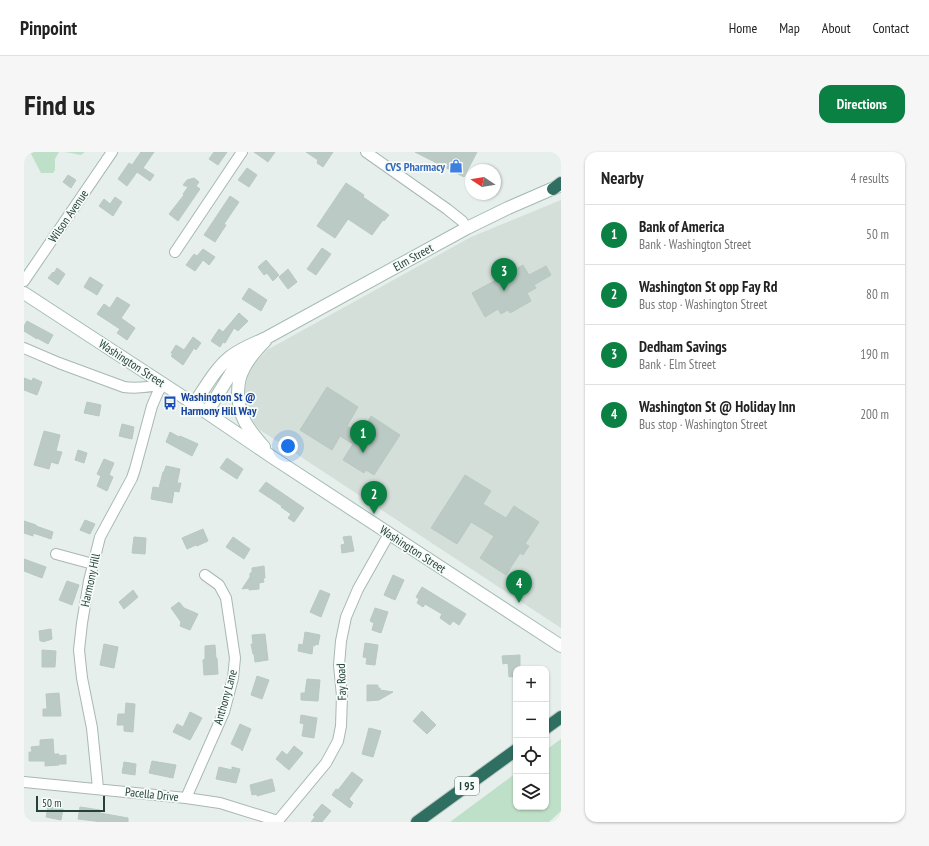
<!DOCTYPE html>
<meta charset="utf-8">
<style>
body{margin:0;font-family:"PT Sans Narrow",sans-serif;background:#f6f6f6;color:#222}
.controls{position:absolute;right:12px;bottom:12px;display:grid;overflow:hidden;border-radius:8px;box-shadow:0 1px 3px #0004}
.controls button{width:36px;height:36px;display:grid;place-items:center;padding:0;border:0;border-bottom:1px solid #e0e0e0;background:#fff;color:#222;font:20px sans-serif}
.compass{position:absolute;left:441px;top:12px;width:36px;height:36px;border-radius:50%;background:#fff;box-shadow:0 1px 3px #0004;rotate:282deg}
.scale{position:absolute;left:12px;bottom:10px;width:69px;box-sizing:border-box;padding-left:4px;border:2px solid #24423a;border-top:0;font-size:11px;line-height:14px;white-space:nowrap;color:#24423a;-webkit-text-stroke:3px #f7fbf9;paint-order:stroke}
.you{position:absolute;left:264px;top:294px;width:14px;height:14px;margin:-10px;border:3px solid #fff;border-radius:50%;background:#1a73e8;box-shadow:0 0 0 6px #1a73e833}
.badge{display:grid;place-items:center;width:26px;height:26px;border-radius:50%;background:#0b8043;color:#fff;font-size:13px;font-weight:700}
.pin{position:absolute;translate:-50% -33px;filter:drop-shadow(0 1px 2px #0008)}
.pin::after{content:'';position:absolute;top:21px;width:14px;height:12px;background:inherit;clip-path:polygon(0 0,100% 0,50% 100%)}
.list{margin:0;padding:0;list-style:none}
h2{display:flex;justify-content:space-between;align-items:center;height:52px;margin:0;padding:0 16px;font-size:17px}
h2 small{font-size:13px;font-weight:400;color:#767676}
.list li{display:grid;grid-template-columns:26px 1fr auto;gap:12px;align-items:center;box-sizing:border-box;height:60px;padding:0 16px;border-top:1px solid #e0e0e0}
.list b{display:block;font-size:15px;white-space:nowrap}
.list p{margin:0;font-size:13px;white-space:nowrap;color:#767676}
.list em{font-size:13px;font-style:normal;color:#767676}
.icon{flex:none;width:22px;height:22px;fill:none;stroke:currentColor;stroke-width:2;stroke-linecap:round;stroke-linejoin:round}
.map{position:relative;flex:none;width:537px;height:670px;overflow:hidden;border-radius:12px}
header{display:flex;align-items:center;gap:24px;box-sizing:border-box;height:56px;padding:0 20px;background:#fff;border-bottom:1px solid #e0e0e0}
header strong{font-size:19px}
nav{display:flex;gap:22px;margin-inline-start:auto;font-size:14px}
.intro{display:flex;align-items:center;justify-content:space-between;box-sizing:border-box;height:96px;padding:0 24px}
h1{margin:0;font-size:28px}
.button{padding:10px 18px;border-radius:12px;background:#0b8043;color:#fff;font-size:14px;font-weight:700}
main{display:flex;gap:24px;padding:0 24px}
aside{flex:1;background:#fff;border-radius:12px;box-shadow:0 1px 3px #0004}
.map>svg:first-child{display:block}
.built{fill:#d4dfda}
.green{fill:#bfe0c8}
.building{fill:#bbcac4;stroke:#b8c9c2}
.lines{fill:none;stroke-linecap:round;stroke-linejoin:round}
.street-casing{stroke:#a8b8b2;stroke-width:12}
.secondary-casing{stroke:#a4bbb3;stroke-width:14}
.highway-casing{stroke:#c2cac8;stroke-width:14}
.street{stroke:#fff;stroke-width:10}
.secondary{stroke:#fff;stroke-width:12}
.highway{stroke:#2f6f62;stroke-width:12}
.labels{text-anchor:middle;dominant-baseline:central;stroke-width:3.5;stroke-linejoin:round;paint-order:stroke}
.shield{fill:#f7fbf9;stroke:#637a73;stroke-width:1}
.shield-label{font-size:11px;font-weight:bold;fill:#24423a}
.shop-label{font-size:12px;font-weight:bold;fill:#366cbe;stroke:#f7fbf9;text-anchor:end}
.street-label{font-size:12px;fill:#24423a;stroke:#f7fbf9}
.transit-label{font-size:12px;font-weight:bold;fill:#164399;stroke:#f7fbf9;text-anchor:start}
</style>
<header>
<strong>Pinpoint</strong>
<nav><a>Home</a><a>Map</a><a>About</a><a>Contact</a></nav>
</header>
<div class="intro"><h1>Find us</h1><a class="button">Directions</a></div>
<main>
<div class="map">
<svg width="537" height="670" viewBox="0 0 537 670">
<rect width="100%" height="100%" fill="#e6efeb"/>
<path class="built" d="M 537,48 L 537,476 L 236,278 L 230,271 L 224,260 L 220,251 L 221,236 L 224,224 L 230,212 L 243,198 L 447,85 Z"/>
<path class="green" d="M 6,0 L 61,0 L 57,3 L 41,0 L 35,0 L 31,7 L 31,18 L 29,21 L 17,21 Z
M 537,587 L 537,659 L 525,670 L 426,670 L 492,621 L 492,655 L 522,655 L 522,598 Z"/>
<path class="building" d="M 117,0 L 130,0 L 119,16 L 130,23 L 126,29 L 113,20 L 103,34 L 94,27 L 105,11 L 108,13 Z
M 190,0 L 203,0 L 194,13 L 185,7 Z
M 230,0 L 251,0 L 244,10 Z
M 282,0 L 309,0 L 299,15 L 293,11 L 294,8 Z
M 391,0 L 453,0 L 440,25 Z
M 223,16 L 233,23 L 225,35 L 214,28 Z
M 44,23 L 52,28 L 47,36 L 39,30 Z
M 170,26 L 175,30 L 172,34 L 176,37 L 154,69 L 145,62 L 160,43 L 159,42 L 164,35 L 159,33 L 163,28 Z
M 322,31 L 340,43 L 339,45 L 365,63 L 360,69 L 359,68 L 348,83 L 324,67 L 311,86 L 293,74 Z
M 206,44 L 215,50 L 200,72 L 202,73 L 191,90 L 180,83 Z
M 91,45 L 98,50 L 89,64 L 75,54 L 80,47 L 86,52 Z
M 298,96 L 307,102 L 292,123 L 283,117 Z
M 179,97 L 191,105 L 185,113 L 179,108 L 171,119 L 162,113 L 170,102 L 173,104 Z
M 242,108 L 255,123 L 249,129 L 243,121 L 240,123 L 234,115 Z
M 488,109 L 492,117 L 499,113 L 505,123 L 522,114 L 527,123 L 510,133 L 512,136 L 503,141 L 507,149 L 486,161 L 484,158 L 477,162 L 474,157 L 461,165 L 448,141 L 472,128 L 468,120 Z
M 33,116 L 41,122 L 34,133 L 24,126 L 29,120 L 30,121 Z
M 264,117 L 273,130 L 264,137 L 255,125 Z
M 66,125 L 79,133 L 73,143 L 60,135 Z
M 225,136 L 243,148 L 237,159 L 218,147 Z
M 93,145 L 106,153 L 97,166 L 111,176 L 103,188 L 93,181 L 96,177 L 73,162 L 80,152 L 86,156 Z
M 215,161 L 224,169 L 214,179 L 210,176 L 201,191 L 199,190 L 196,195 L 187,189 L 195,177 L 199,180 Z
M 3,169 L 29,183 L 24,192 L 13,186 L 13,187 L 0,179 L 0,174 Z
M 169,185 L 177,191 L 172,198 L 170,196 L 159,213 L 147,204 L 149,202 L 147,201 L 152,193 L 160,198 Z
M 0,226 L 8,229 L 9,226 L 18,230 L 13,243 L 0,238 Z
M 303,235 L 334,255 L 323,274 L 336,282 L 347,264 L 376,283 L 350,323 L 342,318 L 340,321 L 319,308 L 329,292 L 316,284 L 308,298 L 276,278 Z
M 63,250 L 77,253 L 75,264 L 60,261 Z
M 98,272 L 110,275 L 108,287 L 95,284 Z
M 20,279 L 36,283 L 32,299 L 38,300 L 34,312 L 27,310 L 25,317 L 10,313 Z
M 146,280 L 155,285 L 156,284 L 174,292 L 168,304 L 142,290 Z
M 54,298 L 63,301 L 60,311 L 51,308 Z
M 203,306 L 219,317 L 213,327 L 196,316 Z
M 80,307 L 90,311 L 85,323 L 89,325 L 83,339 L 73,334 L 77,324 L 73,322 Z
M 142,314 L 156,317 L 153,331 L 157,331 L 155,340 L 150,339 L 148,351 L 127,347 L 129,335 L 135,336 L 139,320 L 140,320 Z
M 441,323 L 467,339 L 459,352 L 482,366 L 490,354 L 515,370 L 501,392 L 505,394 L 499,403 L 496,401 L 482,423 L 456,406 L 470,384 L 447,370 L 433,392 L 407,376 Z
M 242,330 L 280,356 L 270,370 L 264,366 L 267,362 L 257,355 L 258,354 L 235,339 Z
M 61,368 L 71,372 L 66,382 L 56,378 Z
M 0,369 L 12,373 L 12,374 L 29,380 L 27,387 L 9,381 L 9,384 L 0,381 Z
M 179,377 L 184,389 L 173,394 L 172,393 L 163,397 L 158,386 Z
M 327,384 L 330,399 L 318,401 L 317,393 L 321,392 L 319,385 Z
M 110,385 L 122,386 L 121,402 L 108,401 Z
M 209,385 L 226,397 L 220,407 L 202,395 Z
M 0,407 L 22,415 L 18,426 L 0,419 Z
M 240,414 L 241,426 L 239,426 L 240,430 L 235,431 L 235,437 L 225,438 L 225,436 L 218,437 L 226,425 L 226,421 L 228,421 L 228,416 Z
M 369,423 L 380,428 L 371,448 L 360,443 Z
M 43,429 L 55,433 L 48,453 L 35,448 Z
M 398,435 L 442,462 L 435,473 L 429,469 L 426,473 L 416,466 L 418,462 L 401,452 L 399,455 L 393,451 L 395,447 L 392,445 Z
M 109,438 L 114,445 L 100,457 L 95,450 Z
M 296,438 L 306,442 L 297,465 L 286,460 Z
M 155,450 L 160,456 L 174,462 L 166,478 L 156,474 L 157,470 L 147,456 Z
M 351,456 L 364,460 L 357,481 L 348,478 L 350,471 L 346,469 Z
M 27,477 L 28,487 L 19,490 L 19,489 L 16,489 L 15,479 Z
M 281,480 L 296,483 L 294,493 L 291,492 L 291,494 L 289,493 L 288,502 L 274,499 L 275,492 L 279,493 Z
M 241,482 L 244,508 L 231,510 L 230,502 L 229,502 L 227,492 L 229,492 L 228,483 Z
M 341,491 L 354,493 L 351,513 L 342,512 L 343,506 L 339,505 Z
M 80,492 L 94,495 L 90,516 L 76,513 Z
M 191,493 L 192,507 L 193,506 L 194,522 L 180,523 L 179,508 L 181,507 L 181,494 Z
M 18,498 L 32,499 L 31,515 L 18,515 Z
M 496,503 L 496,517 L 492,517 L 492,524 L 485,525 L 484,511 L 479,512 L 478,504 Z
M 233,524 L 245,528 L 238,547 L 227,543 Z
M 283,527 L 296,528 L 294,549 L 277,548 L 277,541 L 281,541 Z
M 343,533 L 354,533 L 354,536 L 356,536 L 356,538 L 369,540 L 355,548 L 343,549 Z
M 35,541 L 37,564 L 19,564 L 19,557 L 23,557 L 22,542 Z
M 102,551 L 111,552 L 109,580 L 100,579 L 100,573 L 93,573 L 94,562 L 101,562 Z
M 398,559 L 412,573 L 403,582 L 389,569 Z
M 166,560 L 178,566 L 166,588 L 149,580 L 153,572 L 159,575 Z
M 277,563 L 293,566 L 290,586 L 278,584 L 280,572 L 276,571 Z
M 216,572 L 227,577 L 218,599 L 217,597 L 207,592 Z
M 345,576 L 357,579 L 349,605 L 338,602 Z
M 29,587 L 30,602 L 35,602 L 35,604 L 42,603 L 42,612 L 35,612 L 35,613 L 21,614 L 21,609 L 5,609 L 5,600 L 8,600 L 7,595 L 16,594 L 16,588 Z
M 270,594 L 279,601 L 265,618 L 252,607 L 258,599 L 263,603 Z
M 128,609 L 152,613 L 149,626 L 125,621 Z
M 100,610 L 112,612 L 111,623 L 98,621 Z
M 195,615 L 208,618 L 208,615 L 216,617 L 212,631 L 192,627 Z
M 328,620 L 339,628 L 325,647 L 329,651 L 326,656 L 308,643 L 312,637 L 314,638 Z
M 248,627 L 251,639 L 233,644 L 233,642 L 228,643 L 226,633 Z
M 298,652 L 307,659 L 298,670 L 287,670 L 291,665 L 289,663 Z
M 24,655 L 39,657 L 37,668 L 22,665 Z
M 56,655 L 76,658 L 76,661 L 104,666 L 104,670 L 79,670 L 54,667 Z"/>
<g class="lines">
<g class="street-casing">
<path id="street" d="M 342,0 L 423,57 L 438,69 L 443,76
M 151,100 L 218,0
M 0,129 L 88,0
M 0,196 L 35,211 L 100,235 C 114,237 126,235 139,232
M 32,402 L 69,412
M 0,630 L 162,646 L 196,651 L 254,669
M 74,636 L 68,576 L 58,526 L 55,498 L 58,471 L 65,429 L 76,385 L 108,326 L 111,317 L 128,254 L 134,240 L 139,232
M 162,646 L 200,560 L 209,526 L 211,506 L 202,446 L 195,433 L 181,423
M 253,670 L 302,611 L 314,589 L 317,574 L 318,544 L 315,513 L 317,489 L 322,465 L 334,437 L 365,382"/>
</g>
<g class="secondary-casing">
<path id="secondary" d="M 0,141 L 170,252 L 248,305 L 537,494
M 170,252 C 181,236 191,217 206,205 C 217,196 232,191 244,185 L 443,76 L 484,56 L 537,33
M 183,260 L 209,218 L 221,205
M 240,295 C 233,287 226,279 221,270 C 213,254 211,232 220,216 C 225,206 233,197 241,189"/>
</g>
<g class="highway-casing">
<path id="highway" d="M 529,37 L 537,31
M 522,576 L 537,565
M 393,670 L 492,598"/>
</g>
<use href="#street" class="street"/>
<use href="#secondary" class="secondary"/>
<use href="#highway" class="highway"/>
</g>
<defs>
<g id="shop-bare" transform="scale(1.08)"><path d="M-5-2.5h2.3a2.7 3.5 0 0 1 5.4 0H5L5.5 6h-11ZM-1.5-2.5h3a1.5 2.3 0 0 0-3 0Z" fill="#3f7fe0" stroke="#f7fbf9" stroke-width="2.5" paint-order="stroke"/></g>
<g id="bus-bare" transform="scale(1.08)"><path d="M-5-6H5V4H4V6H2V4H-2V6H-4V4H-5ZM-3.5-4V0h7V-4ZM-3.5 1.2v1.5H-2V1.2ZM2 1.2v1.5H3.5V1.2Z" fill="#1a4fb4" stroke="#f7fbf9" stroke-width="2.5" paint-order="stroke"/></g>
</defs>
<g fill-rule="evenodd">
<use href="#shop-bare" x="432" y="14"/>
<use href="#bus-bare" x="146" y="251"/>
</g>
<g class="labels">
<rect class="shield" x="431" y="625" width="24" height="18" rx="3"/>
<g class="shield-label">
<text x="443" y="634">I 95</text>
</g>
<g class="shop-label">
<text x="421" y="14">CVS Pharmacy</text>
</g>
<g class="street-label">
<text transform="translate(44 64) rotate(-56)">Wilson Avenue</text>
<text transform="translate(389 105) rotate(-29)">Elm Street</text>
<text transform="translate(108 211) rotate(33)">Washington Street</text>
<text transform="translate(389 397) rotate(33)">Washington Street</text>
<text transform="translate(66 428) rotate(-78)">Harmony Hill</text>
<text transform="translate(317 530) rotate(-92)">Fay Road</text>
<text transform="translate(201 545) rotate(-74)">Anthony Lane</text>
<text transform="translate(128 642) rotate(6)">Pacella Drive</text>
</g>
<g class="transit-label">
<text x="157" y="244">Washington St @<tspan x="157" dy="14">Harmony Hill Way</tspan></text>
</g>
</g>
</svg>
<div class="controls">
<button>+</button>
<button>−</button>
<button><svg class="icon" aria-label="locate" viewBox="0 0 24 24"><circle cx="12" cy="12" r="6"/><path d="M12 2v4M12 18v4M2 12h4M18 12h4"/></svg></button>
<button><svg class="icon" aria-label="layers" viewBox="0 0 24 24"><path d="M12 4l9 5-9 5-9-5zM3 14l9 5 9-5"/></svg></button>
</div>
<svg class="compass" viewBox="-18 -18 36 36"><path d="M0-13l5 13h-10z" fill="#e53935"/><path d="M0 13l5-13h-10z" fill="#767676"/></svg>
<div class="scale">50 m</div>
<div class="you"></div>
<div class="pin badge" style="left:339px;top:301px">1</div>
<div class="pin badge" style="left:350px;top:362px">2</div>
<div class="pin badge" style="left:480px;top:139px">3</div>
<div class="pin badge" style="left:495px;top:451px">4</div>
</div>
<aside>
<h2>Nearby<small>4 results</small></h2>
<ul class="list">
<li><span class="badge">1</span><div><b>Bank of America</b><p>Bank · Washington Street</p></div><em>50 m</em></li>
<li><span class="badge">2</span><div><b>Washington St opp Fay Rd</b><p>Bus stop · Washington Street</p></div><em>80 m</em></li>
<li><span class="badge">3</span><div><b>Dedham Savings</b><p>Bank · Elm Street</p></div><em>190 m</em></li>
<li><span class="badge">4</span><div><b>Washington St @ Holiday Inn</b><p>Bus stop · Washington Street</p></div><em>200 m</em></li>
</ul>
</aside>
</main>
